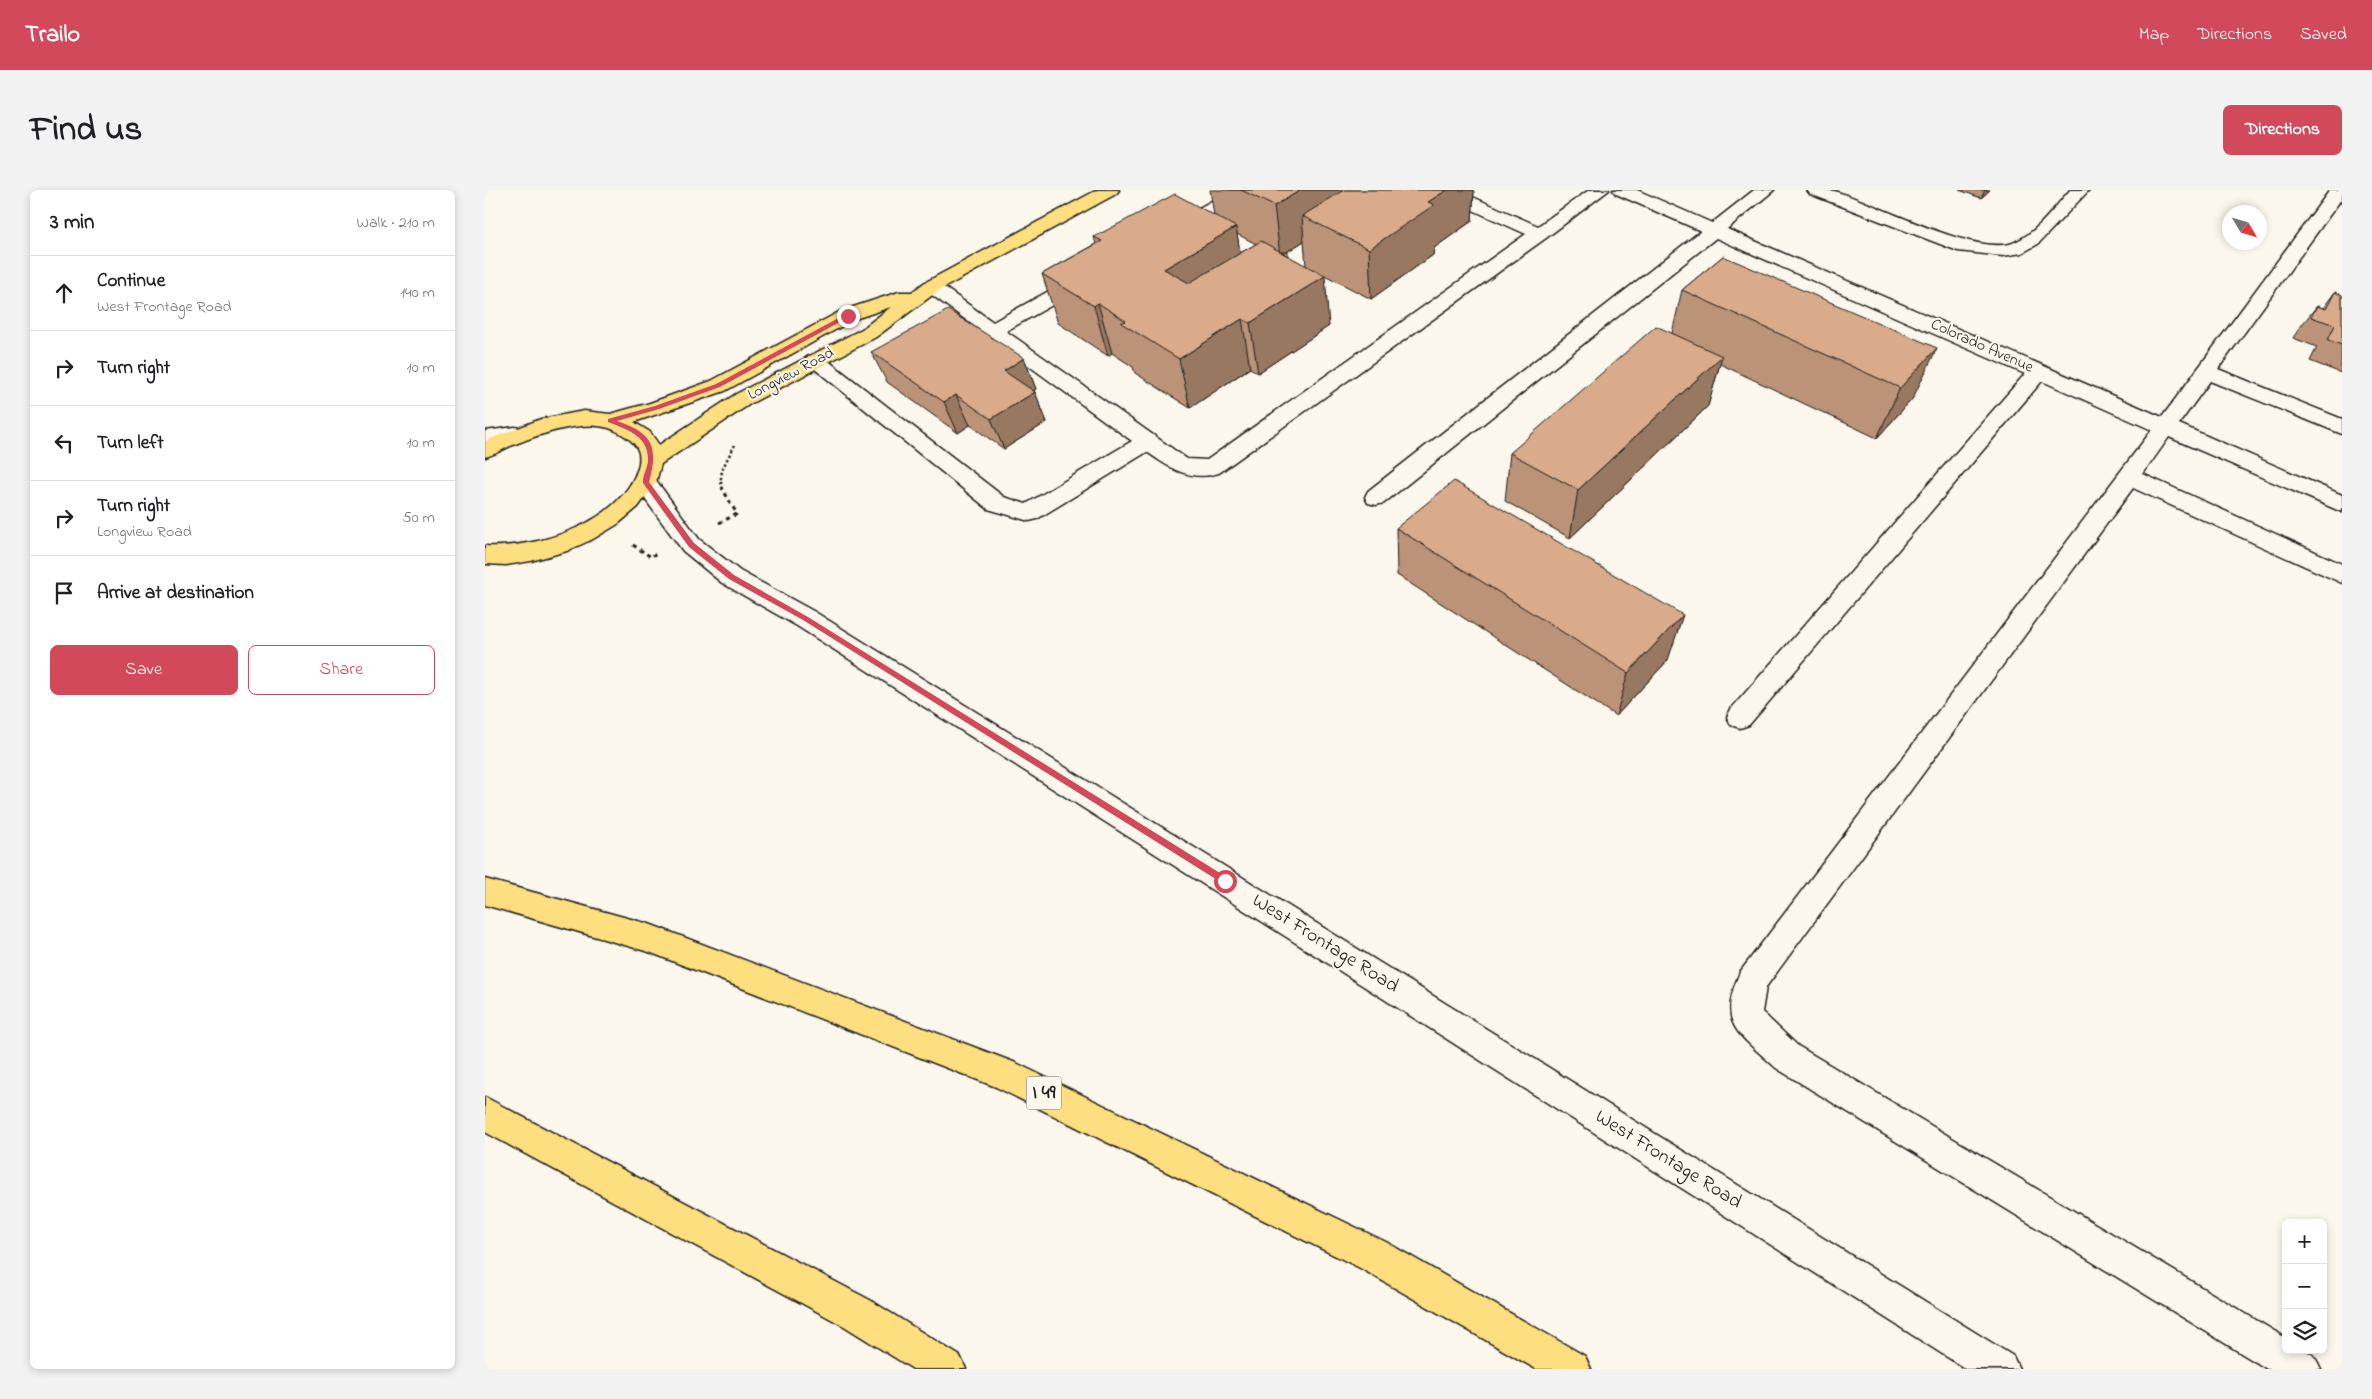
<!DOCTYPE html>
<meta charset="utf-8">
<style>
body{margin:0;font-family:"Indie Flower",sans-serif;background:#f2f2f2;color:#202124}
.controls{position:absolute;right:15px;bottom:15px;display:grid;overflow:hidden;border-radius:8px;box-shadow:0 2px 8px #0003}
.controls button{width:45px;height:45px;display:grid;place-items:center;padding:0;border:0;border-bottom:1px solid #e0e0e0;background:#fff;color:#202124;font:25px sans-serif}
.compass{position:absolute;left:1737px;top:15px;width:45px;height:45px;border-radius:50%;background:#fff;box-shadow:0 2px 8px #0003;rotate:128deg}
.stop{position:absolute;width:15px;height:15px;margin:-11px;border:4px solid #d1495b;border-radius:50%;background:#fff}
.stop.end{background:#d1495b;border-color:#fff;box-shadow:0 1px 5px #0008}
.list{margin:0;padding:0;list-style:none}
h2{display:flex;justify-content:space-between;align-items:center;height:65px;margin:0;padding:0 20px;font-size:21px}
h2 small{font-size:16px;font-weight:400;color:#757577}
.list li{display:grid;grid-template-columns:32px 1fr auto;gap:15px;align-items:center;box-sizing:border-box;height:75px;padding:0 20px;border-top:1px solid #e0e0e0}
.list b{display:block;font-size:19px;white-space:nowrap}
.list p{margin:0;font-size:16px;white-space:nowrap;color:#757577}
.list em{font-size:16px;font-style:normal;color:#757577}
.actions{display:flex;gap:10px;padding:15px 20px}
.actions a{flex:1;padding:11px 0;border:1px solid #d1495b;border-radius:8px;text-align:center;font-size:18px;color:#d1495b}
.actions .main{background:#d1495b;color:#fff}
.icon{flex:none;width:28px;height:28px;fill:none;stroke:currentColor;stroke-width:2;stroke-linecap:round;stroke-linejoin:round}
.map{position:relative;flex:none;width:1857px;height:1179px;overflow:hidden;border-radius:8px}
header{display:flex;align-items:center;gap:30px;box-sizing:border-box;height:70px;padding:0 25px;background:#d1495b;color:#fff}
header strong{font-size:24px}
nav{display:flex;gap:28px;margin-inline-start:auto;font-size:18px}
.intro{display:flex;align-items:center;justify-content:space-between;box-sizing:border-box;height:120px;padding:0 30px}
h1{margin:0;font-size:35px}
.button{padding:12px 22px;border-radius:8px;background:#d1495b;color:#fff;font-size:18px;font-weight:700}
main{display:flex;gap:30px;padding:0 30px}
aside{flex:1;background:#fff;border-radius:8px;box-shadow:0 2px 8px #0003}
.map>svg:first-child{display:block}
.lines{fill:none;stroke-linecap:round;stroke-linejoin:round}
.minor-casing{stroke:#1c1c1c;stroke-width:3}
.major-casing{stroke:#1c1c1c;stroke-width:3}
.highway-casing{stroke:#1c1c1c;stroke-width:3}
.path-far1{stroke:#1c1c1c;stroke-width:2.5;stroke-dasharray:2.5 2.5;stroke-linecap:butt}
.path{stroke:#1c1c1c;stroke-width:3;stroke-dasharray:4 4;stroke-linecap:butt}
.minor{fill:#fbf7ec;fill-rule:evenodd}
.major{fill:#fedf80;fill-rule:evenodd}
.highway{fill:#fedf80;fill-rule:evenodd}
.wall{fill:#bb9378;stroke:#1c1c1c;fill-rule:evenodd}
.shaded-wall{fill:#987861;stroke:#1c1c1c}
.building{fill:#d9ab8b;stroke:#1c1c1c}
.route{fill:#d1495b}
.labels{text-anchor:middle;dominant-baseline:central;stroke-width:4;stroke-linejoin:round;paint-order:stroke}
.far-street-label{font-size:16px;fill:#1c1c1c;stroke:#fbf7ec}
.shield{fill:#fbf7ec;stroke:#5f5e5a;stroke-width:1}
.shield-label{font-size:19px;font-weight:bold;fill:#1c1c1c}
.street-label{font-size:20px;fill:#1c1c1c;stroke:#fbf7ec}
</style>
<header>
<strong>Trailo</strong>
<nav><a>Map</a><a>Directions</a><a>Saved</a></nav>
</header>
<div class="intro"><h1>Find us</h1><a class="button">Directions</a></div>
<main>
<aside>
<h2>3 min<small>Walk · 210 m</small></h2>
<ul class="list">
<li><svg class="icon" aria-label="ahead" viewBox="0 0 24 24"><path d="M12 20V5M6 11l6-6 6 6"/></svg><div><b>Continue</b><p>West Frontage Road</p></div><em>140 m</em></li>
<li><svg class="icon" aria-label="right" viewBox="0 0 24 24"><path d="M7 20v-9h11M14 6l5 5-5 5"/></svg><div><b>Turn right</b></div><em>10 m</em></li>
<li><svg class="icon" aria-label="left" viewBox="0 0 24 24"><path d="M17 20v-9H6M10 6l-5 5 5 5"/></svg><div><b>Turn left</b></div><em>10 m</em></li>
<li><svg class="icon" aria-label="right" viewBox="0 0 24 24"><path d="M7 20v-9h11M14 6l5 5-5 5"/></svg><div><b>Turn right</b><p>Longview Road</p></div><em>50 m</em></li>
<li><svg class="icon" aria-label="arrive" viewBox="0 0 24 24"><path d="M6 21V4h12l-3 4 3 4H6"/></svg><div><b>Arrive at destination</b></div></li>
</ul>
<div class="actions"><a class="main">Save</a><a>Share</a></div>
</aside>
<div class="map">
<svg width="1857" height="1179" viewBox="0 0 1857 1179">
<rect width="100%" height="100%" fill="#fbf7ec"/>
<filter id="ink" filterUnits="userSpaceOnUse"><feTurbulence type="fractalNoise" baseFrequency=".02" numOctaves="2"/><feDisplacementMap in="SourceGraphic" scale="10" xChannelSelector="R" yChannelSelector="G"/><feConvolveMatrix kernelMatrix="1 2 1 2 8 2 1 2 1" color-interpolation-filters="sRGB"/></filter>
<g filter="url(#ink)">
<g class="lines">
<g class="minor-casing">
<path id="minor" d="M 746,0 L 768,0 L 765,4 L 694,44 L 682,44 L 679,40 L 682,36 Z
M 949,0 L 972,0 L 1053,36 L 1104,0 L 1124,0 L 1061,48 L 734,283 C 704,292 685,278 662,262 L 552,329 L 544,331 L 503,319 L 320,171 L 323,166 L 330,165 L 337,166 L 519,307 L 541,314 L 647,251 L 436,97 L 439,93 L 446,91 L 453,93 L 508,132 L 591,86 L 598,84 L 605,86 L 608,90 L 605,94 L 521,141 L 702,269 L 722,270 L 1041,44 L 952,4 Z
M 1128,0 L 1152,0 L 1227,33 L 1269,0 L 1289,0 L 1242,39 L 1677,227 L 1845,0 L 1857,0 L 1857,8 L 1733,179 L 1857,229 L 1857,244 L 1725,191 L 1694,234 L 1857,305 L 1857,322 L 1684,247 L 1658,284 L 1857,374 L 1857,393 L 1648,298 L 1281,797 L 1277,822 L 1313,856 L 1801,1148 L 1801,1160 C 1821,1160 1827,1158 1836,1179 L 1782,1179 L 1291,878 C 1254,843 1231,836 1255,782 L 1667,240 L 1557,191 L 1264,535 L 1255,538 L 1246,535 L 1242,527 L 1246,519 L 1540,184 L 1231,48 L 899,313 L 891,315 L 883,313 L 880,307 L 883,301 L 1216,41 L 1131,4 Z
M 1322,0 C 1331,0 1341,0 1349,1 C 1389,12 1494,69 1530,52 C 1553,42 1569,18 1585,0 L 1604,0 L 1553,54 L 1537,63 L 1518,66 L 1473,61 L 1325,4 Z
M 30,237 L 38,239 L 41,244 L 38,249 L 0,255 L 0,241 Z
M 160,284 L 168,286 L 214,349 L 255,381 L 330,422 L 1528,1166 L 1534,1179 L 1481,1179 L 312,436 L 237,393 L 198,361 L 152,298 L 149,292 L 152,286 Z"/>
</g>
<g class="major-casing">
<path id="major" d="M 612,0 L 634,0 L 631,4 L 453,101 L 391,147 L 265,214 L 176,274 L 171,292 L 153,317 L 133,334 L 108,349 L 82,361 L 46,371 L 21,375 L 0,374 L 0,356 C 52,359 136,333 153,278 C 157,263 153,255 140,246 C 127,237 113,234 97,236 C 73,238 50,246 28,255 C 18,259 10,265 0,267 L 0,251 L 56,229 L 99,221 L 125,224 L 165,213 L 226,191 L 356,121 L 414,102 L 427,102 L 439,93 ZM 406,117 L 377,139 L 251,204 L 174,255 L 165,242 L 149,232 L 240,201 L 370,129 Z"/>
</g>
<g class="highway-casing">
<path id="highway" d="M 0,689 L 164,734 L 531,873 L 901,1052 L 1100,1166 L 1106,1179 L 1051,1179 L 875,1078 L 511,897 L 164,762 L 0,715 Z
M 0,907 L 385,1110 L 475,1166 L 481,1179 L 428,1179 L 359,1136 L 0,942 Z"/>
</g>
<path class="path-far1" d="M 238,299 C 231,285 243,268 250,255"/>
<path class="path" d="M 234,333 L 252,324 L 237,298
M 148,355 L 166,367 L 170,364"/>
<use href="#minor" class="minor"/>
<use href="#major" class="major"/>
<use href="#highway" class="highway"/>
</g>
<path class="wall" d="M 725,0 L 989,0 L 987,31 L 949,58 L 948,65 L 886,109 L 828,79 L 844,136 L 773,183 L 765,178 L 705,218 L 650,183 L 648,177 L 627,163 L 623,166 L 573,133 L 557,84 L 611,54 L 609,47 L 729,25 ZM 752,44 L 771,54 L 755,63 ZM 819,51 L 821,76 L 803,66 L 802,62 Z
M 1474,0 L 1505,0 L 1496,8 Z
M 1238,66 L 1428,208 L 1392,248 L 1235,174 L 1223,216 L 1085,348 L 1020,311 L 1025,263 L 1187,143 L 1197,100 Z
M 1850,102 L 1857,105 L 1856,183 L 1825,171 L 1832,157 L 1808,148 L 1815,137 L 1832,116 L 1838,118 Z
M 386,162 L 539,168 L 551,199 L 549,200 L 562,232 L 519,259 L 485,235 L 473,243 L 402,192 Z
M 911,338 L 1183,470 L 1131,526 L 912,385 Z"/>
<path class="shaded-wall" d="M 816,0 L 858,0 L 859,25 L 817,26 L 819,51 L 795,66 L 789,16 Z
M 962,0 L 989,0 L 987,31 L 949,58 L 948,65 L 886,109 L 884,59 L 943,12 Z
M 1500,0 L 1505,0 L 1496,8 Z
M 751,37 L 759,87 L 690,129 L 679,79 Z
M 840,86 L 844,136 L 773,183 L 765,133 Z
M 613,113 L 627,163 L 623,166 L 609,116 Z
M 757,129 L 765,178 L 705,218 L 694,169 Z
M 1452,158 L 1428,208 L 1392,248 L 1415,198 Z
M 1237,166 L 1223,216 L 1085,348 L 1093,300 Z
M 539,168 L 551,199 L 531,211 L 519,181 Z
M 550,202 L 562,232 L 519,259 L 506,229 Z
M 471,205 L 485,235 L 473,243 L 459,212 Z
M 1198,425 L 1183,470 L 1131,526 L 1143,483 Z"/>
<path class="building" d="M 756,0 L 816,0 L 789,16 Z
M 859,0 L 962,0 L 943,12 L 949,15 L 884,59 L 817,26 Z
M 690,4 L 751,37 L 679,79 L 704,93 L 776,51 L 840,86 L 765,133 L 757,129 L 694,169 L 636,133 L 641,131 L 613,113 L 609,116 L 557,84 L 617,51 L 609,47 Z
M 796,62 L 803,62 L 803,66 Z
M 1238,66 L 1452,158 L 1415,198 L 1197,100 Z
M 1850,102 L 1857,105 L 1857,155 L 1843,150 L 1850,135 L 1826,127 L 1832,116 L 1841,119 Z
M 463,120 L 539,168 L 519,181 L 550,202 L 506,229 L 471,205 L 459,212 L 386,162 Z
M 1171,136 L 1237,166 L 1093,300 L 1025,263 Z
M 969,291 L 1198,425 L 1143,483 L 911,338 Z"/>
</g>
<path class="route" d="M 361,124 L 366,126 L 235,197 L 174,219 L 132,231 C 167,243 174,256 164,292 L 209,353 L 249,385 L 323,427 L 743,688 L 743,693 L 737,693 L 318,430 L 244,389 L 204,357 L 158,293 C 157,286 163,278 163,270 C 164,246 141,239 123,232 L 123,229 L 170,216 L 231,194 Z"/>
<g class="labels">
<g class="far-street-label">
<text transform="translate(1497 156) rotate(24)">Colorado Avenue</text>
<text transform="translate(306 184) rotate(-28)">Longview Road</text>
</g>
<rect class="shield" x="541.5" y="886.5" width="35" height="33" rx="4"/>
<g class="shield-label">
<text x="559" y="903">I 49</text>
</g>
<g class="street-label">
<text transform="translate(840 754) rotate(32)">West Frontage Road</text>
<text transform="translate(1183 970) rotate(32)">West Frontage Road</text>
</g>
</g>
</svg>
<div class="controls">
<button>+</button>
<button>−</button>
<button><svg class="icon" aria-label="layers" viewBox="0 0 24 24"><path d="M12 4l9 5-9 5-9-5zM3 14l9 5 9-5"/></svg></button>
</div>
<svg class="compass" viewBox="-18 -18 36 36"><path d="M0-13l5 13h-10z" fill="#e53935"/><path d="M0 13l5-13h-10z" fill="#757577"/></svg>
<div class="stop" style="left:740px;top:691px"></div>
<div class="stop end" style="left:363px;top:126px"></div>
</div>
</main>
